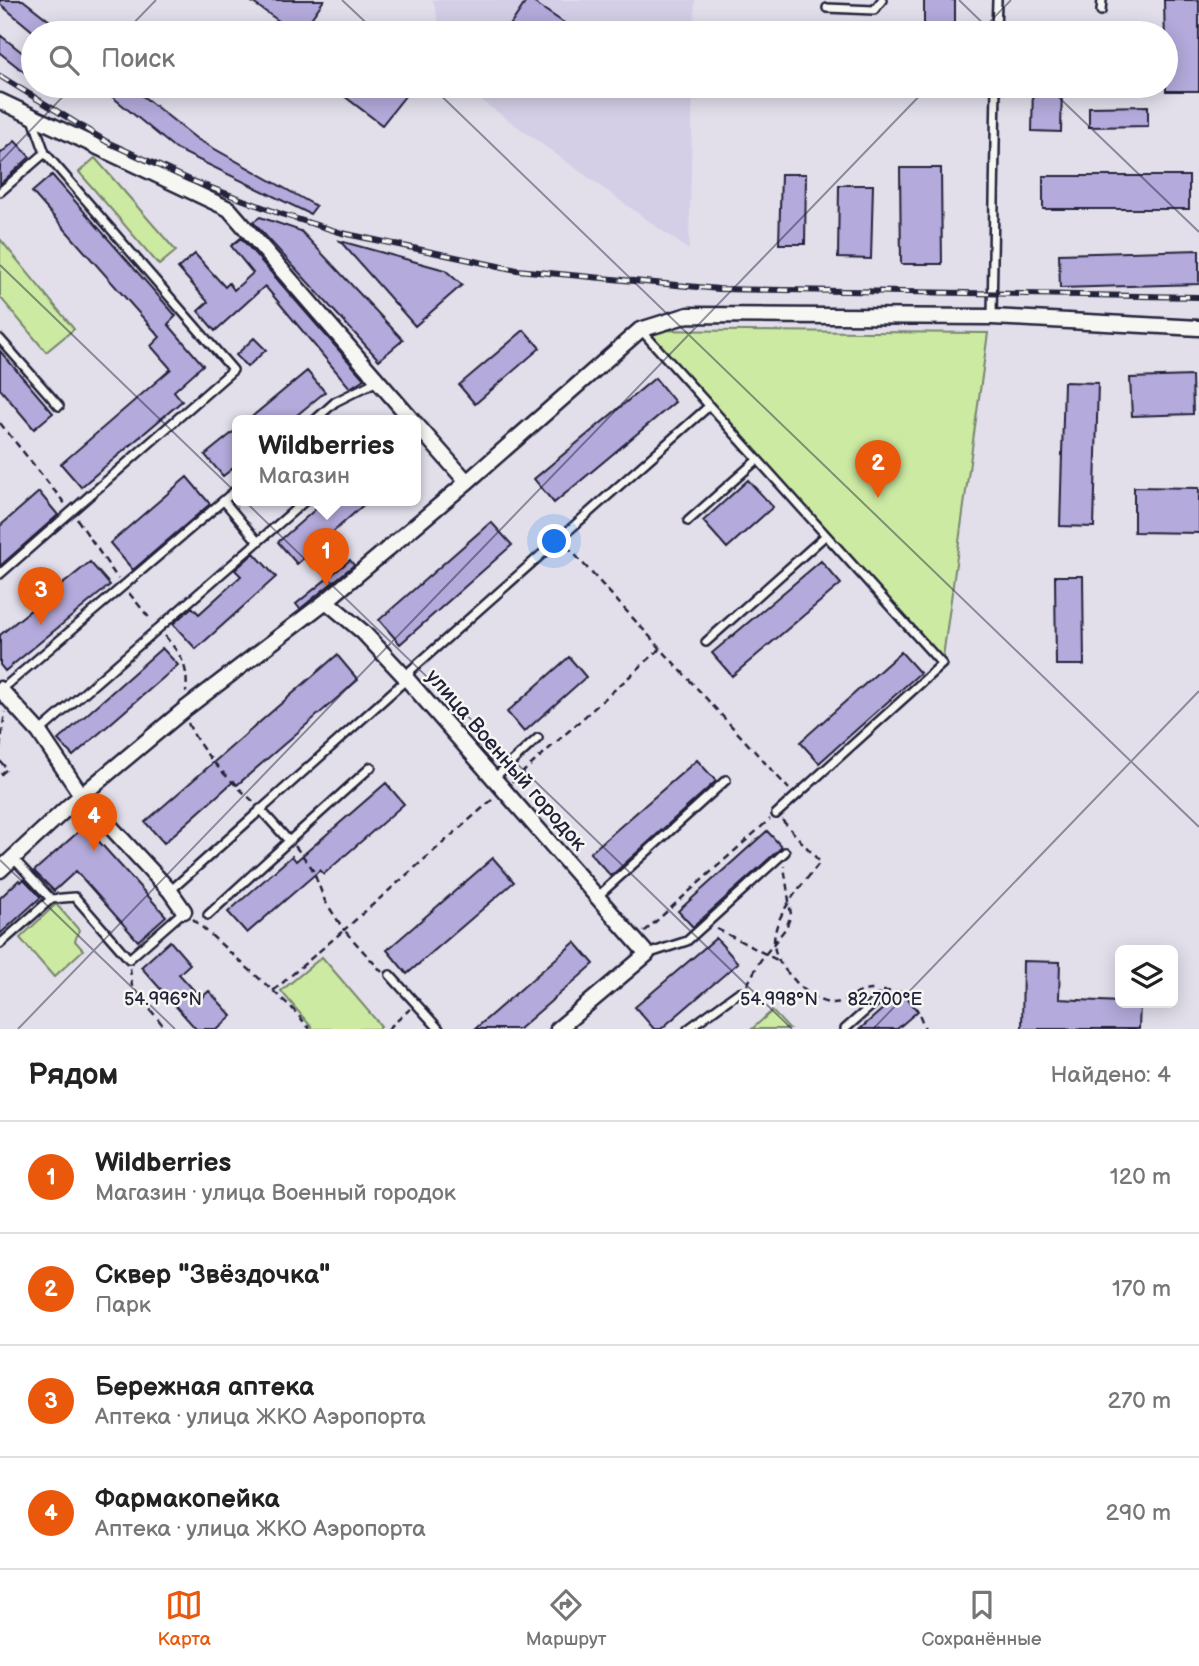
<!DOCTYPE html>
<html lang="ru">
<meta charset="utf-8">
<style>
body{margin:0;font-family:"Balsamiq Sans",sans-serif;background:#f2f2f2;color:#222}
.controls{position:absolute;right:21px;bottom:21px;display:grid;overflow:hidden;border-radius:10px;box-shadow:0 4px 18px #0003}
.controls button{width:63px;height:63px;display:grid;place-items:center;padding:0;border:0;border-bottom:2px solid #e0e0e0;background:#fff;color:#222;font:35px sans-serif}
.you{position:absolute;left:555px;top:542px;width:24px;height:24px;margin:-18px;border:5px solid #fff;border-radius:50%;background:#1a73e8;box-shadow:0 0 0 10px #1a73e833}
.badge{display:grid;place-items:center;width:46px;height:46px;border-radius:50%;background:#ea580c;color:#fff;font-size:23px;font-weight:700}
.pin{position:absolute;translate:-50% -58px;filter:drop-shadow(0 2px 4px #0008)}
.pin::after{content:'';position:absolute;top:37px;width:24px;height:21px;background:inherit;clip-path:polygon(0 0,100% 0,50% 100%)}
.popup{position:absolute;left:232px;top:415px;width:189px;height:91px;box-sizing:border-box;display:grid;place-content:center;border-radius:10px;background:#fff;filter:drop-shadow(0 2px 5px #0005);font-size:23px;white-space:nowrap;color:#767676}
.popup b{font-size:26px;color:#222}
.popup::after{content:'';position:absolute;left:50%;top:100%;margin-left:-14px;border:14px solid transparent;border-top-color:#fff}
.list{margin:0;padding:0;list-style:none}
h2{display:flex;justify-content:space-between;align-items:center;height:91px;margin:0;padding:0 28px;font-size:30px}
h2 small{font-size:23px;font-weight:400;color:#767676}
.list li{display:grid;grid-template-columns:46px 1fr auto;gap:21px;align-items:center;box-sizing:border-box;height:112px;padding:0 28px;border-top:2px solid #e0e0e0}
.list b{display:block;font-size:26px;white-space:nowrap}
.list p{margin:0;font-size:23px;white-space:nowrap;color:#767676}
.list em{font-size:23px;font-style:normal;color:#767676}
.icon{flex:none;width:38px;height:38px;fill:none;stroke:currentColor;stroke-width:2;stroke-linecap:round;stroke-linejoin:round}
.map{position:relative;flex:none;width:1199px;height:1029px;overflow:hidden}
.search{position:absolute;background:#fff;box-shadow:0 4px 18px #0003;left:21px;right:21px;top:21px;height:77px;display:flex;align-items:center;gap:18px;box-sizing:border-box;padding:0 24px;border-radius:38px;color:#767676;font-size:26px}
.sheet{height:539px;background:#fff}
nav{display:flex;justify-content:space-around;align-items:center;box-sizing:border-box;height:98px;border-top:2px solid #e0e0e0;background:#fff;font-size:19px;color:#767676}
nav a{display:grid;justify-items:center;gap:4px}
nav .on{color:#ea580c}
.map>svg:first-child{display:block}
.built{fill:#d4cfe6}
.green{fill:#cceaa2;stroke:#77866e;stroke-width:2}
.building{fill:#b4aadb;stroke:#22223b;stroke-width:2}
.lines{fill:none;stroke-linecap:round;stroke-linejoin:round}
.lane-casing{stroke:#22223b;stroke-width:12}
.street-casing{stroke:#22223b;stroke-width:19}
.path{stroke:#22223b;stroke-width:2.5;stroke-dasharray:7 5;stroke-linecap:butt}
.lane{stroke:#f6f6f2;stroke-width:7}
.street{stroke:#f6f6f2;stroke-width:14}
.rail-casing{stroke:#22223b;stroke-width:6}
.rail{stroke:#f6f6f2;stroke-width:3.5;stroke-dasharray:10;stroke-linecap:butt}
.ticks{fill:none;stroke:#22223b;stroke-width:2;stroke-opacity:0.45}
.labels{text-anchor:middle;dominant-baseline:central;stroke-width:5;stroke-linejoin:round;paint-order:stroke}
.street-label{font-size:21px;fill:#22223b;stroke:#f6f6f2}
.ticks-label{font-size:18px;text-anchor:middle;fill:#22223b;stroke:#f6f6f2;stroke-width:5;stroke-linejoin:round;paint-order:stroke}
</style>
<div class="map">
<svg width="1199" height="1029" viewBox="0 0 1199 1029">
<rect width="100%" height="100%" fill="#e2dfeb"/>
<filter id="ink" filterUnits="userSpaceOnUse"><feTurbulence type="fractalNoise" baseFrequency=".0143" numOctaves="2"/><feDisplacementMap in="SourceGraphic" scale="14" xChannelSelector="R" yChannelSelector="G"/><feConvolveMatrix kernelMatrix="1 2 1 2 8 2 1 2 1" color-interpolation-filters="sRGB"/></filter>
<g filter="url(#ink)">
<path class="built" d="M 433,0 L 695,0 L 694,33 L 441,33 Z
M 461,86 L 693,86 L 689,250 Z"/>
<path class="green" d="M 95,158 L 176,251 L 159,265 L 79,172 Z
M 0,239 L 74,329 L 46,352 L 0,297 Z
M 640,330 L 988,333 L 942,664 Z
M 56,904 L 79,930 L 75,941 L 83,950 L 54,977 L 20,938 Z
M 322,957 L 381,1026 L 378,1029 L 313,1029 L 281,991 Z
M 772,1011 L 789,1029 L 752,1029 Z"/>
<path class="building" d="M 0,0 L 23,0 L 65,33 L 35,33 L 0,4 Z
M 249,0 L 324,0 L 301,33 L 296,33 Z
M 527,0 L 530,0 L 579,33 L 518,33 L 509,27 Z
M 924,0 L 955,0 L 955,33 L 924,33 Z
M 1164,0 L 1199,0 L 1199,91 L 1166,91 Z
M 0,35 L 33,61 L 33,79 L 0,53 Z
M 99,86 L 130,86 L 197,139 L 316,206 L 310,214 L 176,149 Z
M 331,86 L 413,86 L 382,125 Z
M 1033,86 L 1062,86 L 1061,132 L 1032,131 Z
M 1148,106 L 1148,126 L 1089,127 L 1089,107 Z
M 15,141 L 30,157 L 0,184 L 0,154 Z
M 900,168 L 941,168 L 942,264 L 901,264 Z
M 781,174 L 806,174 L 805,244 L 779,244 Z
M 52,175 L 176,316 L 168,324 L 203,365 L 174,391 L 182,401 L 81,487 L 61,464 L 171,369 L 151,346 L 160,337 L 32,192 Z
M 1043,176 L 1189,176 L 1189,209 L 1043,209 Z
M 839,185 L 873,185 L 871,259 L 838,258 Z
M 260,217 L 301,231 L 403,340 L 379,360 L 253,222 Z
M 241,238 L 364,379 L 350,388 L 265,286 L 215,331 L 198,311 L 208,302 L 178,268 L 195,254 L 225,287 L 229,283 L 234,290 L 253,273 L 231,246 Z
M 340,241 L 445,270 L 462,285 L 415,326 Z
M 1199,250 L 1199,284 L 1060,288 L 1059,254 Z
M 524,330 L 540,348 L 475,404 L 459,385 Z
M 254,338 L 266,350 L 247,367 L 236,355 Z
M 0,351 L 53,413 L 34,429 L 0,389 Z
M 307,371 L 325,392 L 291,420 L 248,420 Z
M 1192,376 L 1193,414 L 1132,416 L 1130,378 Z
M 655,378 L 675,402 L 554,503 L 534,479 Z
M 1064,382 L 1098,383 L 1094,527 L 1060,526 Z
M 237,429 L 237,465 L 223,476 L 205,455 Z
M 187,477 L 210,504 L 133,570 L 110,543 Z
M 748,480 L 773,507 L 727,548 L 703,521 Z
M 1134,487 L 1199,488 L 1199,533 L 1134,532 Z
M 39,492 L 58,515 L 0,566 L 0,526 Z
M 326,500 L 369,500 L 297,564 L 278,542 Z
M 491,522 L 512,545 L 400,644 L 379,620 Z
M 254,553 L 276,577 L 196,649 L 173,624 L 192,607 L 199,614 L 241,576 L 235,570 Z
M 350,560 L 354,565 L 300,609 L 296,604 Z
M 821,561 L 841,584 L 732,676 L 712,653 Z
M 90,562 L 110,585 L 5,671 L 0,665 L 0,635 Z
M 1055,576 L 1083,576 L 1084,665 L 1056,665 Z
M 162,648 L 178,665 L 73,756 L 58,740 Z
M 901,652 L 920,673 L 819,763 L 800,742 Z
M 337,655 L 358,680 L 237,785 L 234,781 L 164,843 L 145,822 Z
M 569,657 L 586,677 L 524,732 L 507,712 Z
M 697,760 L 716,781 L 611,876 L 590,853 Z
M 386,783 L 404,804 L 324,874 L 320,870 L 247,933 L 228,912 L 292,856 L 296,861 Z
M 85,826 L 166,916 L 138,941 L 76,871 L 54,891 L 34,871 Z
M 767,831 L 782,847 L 693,927 L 678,911 Z
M 493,858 L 514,882 L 407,974 L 387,950 Z
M 24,879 L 41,897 L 0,934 L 0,898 L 19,880 L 21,882 Z
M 716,938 L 738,963 L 661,1029 L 654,1029 L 635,1007 Z
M 170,941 L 190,964 L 179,974 L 201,998 L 209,991 L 232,1016 L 218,1029 L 196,1029 L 141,967 Z
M 575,942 L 594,964 L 519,1029 L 475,1029 Z
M 1023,961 L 1060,962 L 1059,999 L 1140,1003 L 1139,1029 L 1022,1029 Z
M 902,992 L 918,1011 L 897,1029 L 860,1029 Z"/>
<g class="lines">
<g class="lane-casing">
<path id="lane" d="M 827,8 L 874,10 L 882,0
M 1101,11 L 1102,0
M 996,33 L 997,0
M 0,192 L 45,153
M 992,317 L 996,86
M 641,330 L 942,664 L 776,814
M 0,339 L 59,406
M 315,420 L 335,402 L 377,381
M 224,501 L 258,542
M 688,521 L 757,460
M 0,574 L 233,370 L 45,153 L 33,119
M 706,642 L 825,536
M 1,690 L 237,489
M 39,732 L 306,500
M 494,778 L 538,738
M 260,809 L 289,841 L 371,767
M 13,858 L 51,899 L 75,897 L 129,959 L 184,911
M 170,891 L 407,679 L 411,670 L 708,407
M 597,897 L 726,780
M 208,915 L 289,841
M 0,944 L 51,899
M 647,954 L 687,941 L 785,852
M 390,975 L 439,1029
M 688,1029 L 739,992
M 845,1029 L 879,999"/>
</g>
<g class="street-casing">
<path id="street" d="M 0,101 L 229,209 L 412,420
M 415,423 L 467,482
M 326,601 L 363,632 L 407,679 L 647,954 L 558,1029
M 0,689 L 39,732 L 82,796 L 170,891 L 184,911
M 0,870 L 70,805 L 185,709 L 326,601 L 467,482 L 640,330 L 688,315 L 992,317 L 1199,328"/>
</g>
<path class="path" d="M 0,423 L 66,505
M 77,519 L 118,579
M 567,546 L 789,789
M 129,593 L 151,620
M 165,636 C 181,655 189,667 186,692
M 188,723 C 202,755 229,779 255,803
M 0,748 L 5,712
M 0,761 L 7,769 L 0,775
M 512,782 L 660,649
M 782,820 L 820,862 C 801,888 760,926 779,961 C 783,969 791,976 796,982 C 806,992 818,1003 833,1003 C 847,1003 858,989 873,990
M 295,846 L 312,868 L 325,901 L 344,930 L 494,798
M 193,919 L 291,1007 L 310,1029
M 717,929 L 779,961
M 644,932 L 770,819
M 130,968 L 132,987 L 166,1029
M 747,985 L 760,961 L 786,928 L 791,915 L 784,866
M 273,991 L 344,930 L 382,972
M 883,991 L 902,992 L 918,1011 L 925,1029
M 388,1029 L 410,1009"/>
<use href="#lane" class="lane"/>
<use href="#street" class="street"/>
<g class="rail-casing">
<path id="rail" d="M 0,76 L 107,142 L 190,180 L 281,214 L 342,233 L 517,270 L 719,289 L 1199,297"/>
</g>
<use href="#rail" class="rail"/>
</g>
</g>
<path class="ticks" d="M 342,0 L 377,33M 959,0 L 993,33M 124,33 L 156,0M 979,33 L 1011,0M 431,86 L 1199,827M 1047,86 L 1199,232M 0,162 L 73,86M 0,265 L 792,1029M 0,860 L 175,1029M 18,1029 L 929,86M 873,1029 L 1199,691"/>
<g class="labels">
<g class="street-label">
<text transform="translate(506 760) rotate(49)">улица Военный городок</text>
</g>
</g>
<g class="ticks-label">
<text x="885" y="1005">82.700°E</text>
<text x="163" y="1005">54.996°N</text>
<text x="779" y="1005">54.998°N</text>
</g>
</svg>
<div class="controls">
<button><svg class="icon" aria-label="layers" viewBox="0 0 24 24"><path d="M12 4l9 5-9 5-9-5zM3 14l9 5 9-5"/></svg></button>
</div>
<div class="you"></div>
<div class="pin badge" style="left:326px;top:586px">1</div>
<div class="popup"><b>Wildberries</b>Магазин</div>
<div class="pin badge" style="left:878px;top:498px">2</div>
<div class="pin badge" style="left:41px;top:625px">3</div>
<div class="pin badge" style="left:94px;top:851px">4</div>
<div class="search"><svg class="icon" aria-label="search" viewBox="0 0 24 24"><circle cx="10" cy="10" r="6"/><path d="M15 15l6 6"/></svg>Поиск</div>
</div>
<section class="sheet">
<h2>Рядом<small>Найдено: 4</small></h2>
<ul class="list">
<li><span class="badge">1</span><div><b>Wildberries</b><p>Магазин · улица Военный городок</p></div><em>120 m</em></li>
<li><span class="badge">2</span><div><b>Сквер &quot;Звёздочка&quot;</b><p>Парк</p></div><em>170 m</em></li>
<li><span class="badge">3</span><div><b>Бережная аптека</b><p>Аптека · улица ЖКО Аэропорта</p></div><em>270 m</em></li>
<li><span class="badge">4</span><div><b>Фармакопейка</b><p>Аптека · улица ЖКО Аэропорта</p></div><em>290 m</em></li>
</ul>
</section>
<nav>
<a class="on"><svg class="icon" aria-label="map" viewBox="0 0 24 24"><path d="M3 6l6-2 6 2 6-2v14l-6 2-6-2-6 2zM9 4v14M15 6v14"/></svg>Карта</a>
<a><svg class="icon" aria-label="directions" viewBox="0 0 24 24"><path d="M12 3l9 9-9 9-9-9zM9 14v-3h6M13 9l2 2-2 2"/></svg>Маршрут</a>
<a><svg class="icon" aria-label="saved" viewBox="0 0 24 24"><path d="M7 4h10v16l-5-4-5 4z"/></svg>Сохранённые</a>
</nav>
